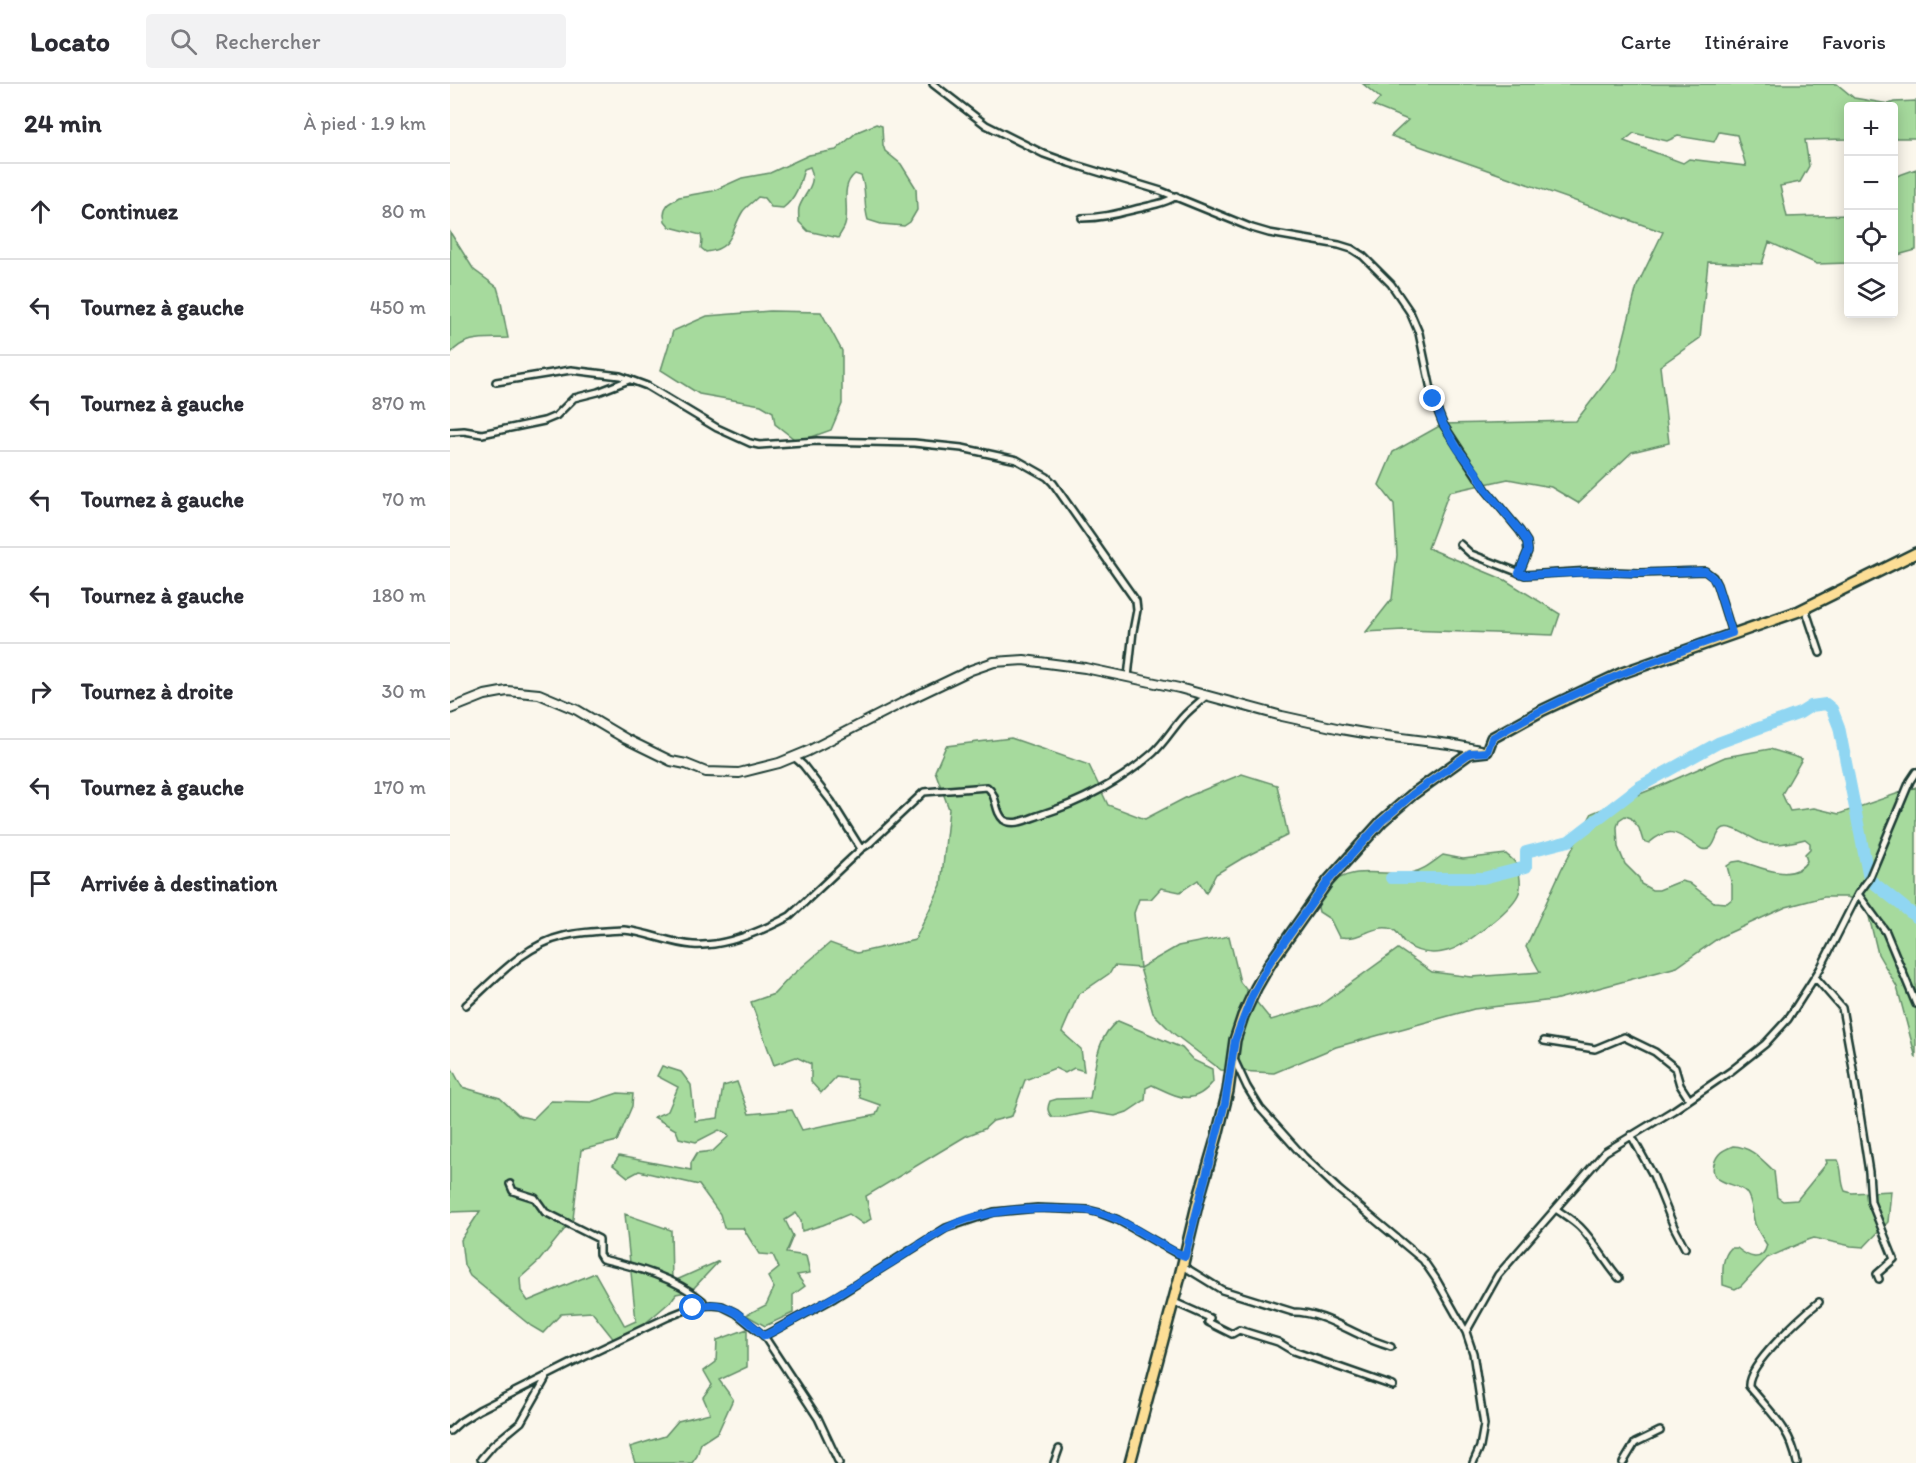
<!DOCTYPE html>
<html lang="fr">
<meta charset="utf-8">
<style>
body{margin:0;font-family:Itim,sans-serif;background:#f2f2f3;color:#2b2b33}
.controls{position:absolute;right:18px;top:18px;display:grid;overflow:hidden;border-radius:6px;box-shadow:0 3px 15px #0003}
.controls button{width:54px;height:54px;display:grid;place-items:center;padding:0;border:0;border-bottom:2px solid #e1e1e2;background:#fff;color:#2b2b33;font:30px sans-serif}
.stop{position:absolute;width:18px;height:18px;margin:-14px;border:4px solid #1a73e8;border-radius:50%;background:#fff}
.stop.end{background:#1a73e8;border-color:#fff;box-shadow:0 2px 6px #0008}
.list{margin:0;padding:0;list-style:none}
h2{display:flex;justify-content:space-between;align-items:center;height:78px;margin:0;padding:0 24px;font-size:26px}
h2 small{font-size:20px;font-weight:400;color:#7c7c81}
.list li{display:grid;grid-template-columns:39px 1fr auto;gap:18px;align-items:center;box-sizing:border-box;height:96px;padding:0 24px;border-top:2px solid #e1e1e2}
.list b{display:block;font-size:22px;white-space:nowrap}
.list em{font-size:20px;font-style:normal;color:#7c7c81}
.icon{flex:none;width:33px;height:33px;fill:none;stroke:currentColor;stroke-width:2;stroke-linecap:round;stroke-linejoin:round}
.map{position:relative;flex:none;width:1466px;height:1379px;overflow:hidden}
header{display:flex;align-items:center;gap:36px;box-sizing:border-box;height:84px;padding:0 30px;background:#fff;border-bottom:2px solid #e1e1e2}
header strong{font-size:28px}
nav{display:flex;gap:33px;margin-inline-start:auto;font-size:21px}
.search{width:420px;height:54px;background:#f2f2f3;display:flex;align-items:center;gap:15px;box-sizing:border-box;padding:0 21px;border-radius:6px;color:#7c7c81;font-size:22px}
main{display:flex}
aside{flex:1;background:#fff}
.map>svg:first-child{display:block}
.green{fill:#a6da9d;stroke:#628c68;stroke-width:1.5;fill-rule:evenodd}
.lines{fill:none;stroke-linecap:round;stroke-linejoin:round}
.river{stroke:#90d6f2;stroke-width:12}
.street-casing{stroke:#1f3d34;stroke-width:10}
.secondary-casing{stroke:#1f3d34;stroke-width:12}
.primary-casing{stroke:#1f3d34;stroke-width:14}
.street{stroke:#fbf7ec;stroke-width:5}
.secondary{stroke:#fbf7ec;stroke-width:8}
.primary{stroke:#fcde96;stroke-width:9}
.route{stroke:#1a73e8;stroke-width:8}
</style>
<header>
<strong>Locato</strong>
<div class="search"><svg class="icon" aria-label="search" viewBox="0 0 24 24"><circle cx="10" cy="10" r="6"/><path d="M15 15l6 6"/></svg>Rechercher</div>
<nav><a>Carte</a><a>Itinéraire</a><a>Favoris</a></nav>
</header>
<main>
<aside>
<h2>24 min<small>À pied · 1.9 km</small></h2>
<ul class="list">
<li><svg class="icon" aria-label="ahead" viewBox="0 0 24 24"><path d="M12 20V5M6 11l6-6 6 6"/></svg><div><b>Continuez</b></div><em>80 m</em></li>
<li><svg class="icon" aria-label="left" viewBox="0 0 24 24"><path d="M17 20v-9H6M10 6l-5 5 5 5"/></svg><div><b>Tournez à gauche</b></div><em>450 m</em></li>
<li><svg class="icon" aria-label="left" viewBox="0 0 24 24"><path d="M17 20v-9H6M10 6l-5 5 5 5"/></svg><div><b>Tournez à gauche</b></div><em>870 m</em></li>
<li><svg class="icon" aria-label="left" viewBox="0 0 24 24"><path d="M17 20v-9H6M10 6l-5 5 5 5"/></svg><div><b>Tournez à gauche</b></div><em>70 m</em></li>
<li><svg class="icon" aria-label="left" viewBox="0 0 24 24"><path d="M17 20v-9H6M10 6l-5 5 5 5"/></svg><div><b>Tournez à gauche</b></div><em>180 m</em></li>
<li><svg class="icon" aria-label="right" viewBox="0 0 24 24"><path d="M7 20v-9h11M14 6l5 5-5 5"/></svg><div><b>Tournez à droite</b></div><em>30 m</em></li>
<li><svg class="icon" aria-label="left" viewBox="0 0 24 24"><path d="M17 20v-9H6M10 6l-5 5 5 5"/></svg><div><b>Tournez à gauche</b></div><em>170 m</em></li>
<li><svg class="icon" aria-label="arrive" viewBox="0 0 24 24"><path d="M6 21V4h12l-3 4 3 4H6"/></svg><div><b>Arrivée à destination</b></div></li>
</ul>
</aside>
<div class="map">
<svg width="1466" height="1379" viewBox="0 0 1466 1379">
<rect width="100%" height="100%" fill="#fbf7ec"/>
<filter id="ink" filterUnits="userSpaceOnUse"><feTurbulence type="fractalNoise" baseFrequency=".0167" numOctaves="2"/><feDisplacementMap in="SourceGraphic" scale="12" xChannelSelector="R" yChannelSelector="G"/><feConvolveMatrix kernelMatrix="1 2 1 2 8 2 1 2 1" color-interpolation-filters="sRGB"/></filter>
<g filter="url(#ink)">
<path class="green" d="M 913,0 L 1387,0 L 1404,14 L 1439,20 L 1444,18 L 1466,17 L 1466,54 L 1444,54 L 1444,22 L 1398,22 L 1398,55 L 1355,56 L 1359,82 L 1350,98 L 1330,102 L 1337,133 L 1398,131 L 1398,179 L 1367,180 L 1319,158 L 1312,180 L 1258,178 L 1250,254 L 1210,282 L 1219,359 L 1182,368 L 1128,419 L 1101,403 L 1058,395 L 999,408 L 978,464 L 1055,496 L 1110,530 L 1103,551 L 954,546 L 916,548 L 942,515 L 947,471 L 944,420 L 929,401 L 943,368 L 993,340 L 1126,337 L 1166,285 L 1187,202 L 1213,148 L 941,52 L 958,36 L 923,22 L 930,14 ZM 1269,48 L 1287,51 L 1296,82 L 1239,75 L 1233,79 L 1174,57 L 1184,49 L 1217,57 L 1228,52 L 1264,58 Z
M 426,40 L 432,42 L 433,61 L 435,67 L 451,80 L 466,104 L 467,126 L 460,138 L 454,142 L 431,140 L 418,136 C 413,120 417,105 411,92 L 405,90 C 389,103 400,124 395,141 C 394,145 390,150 388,154 L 358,147 L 349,138 C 349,134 348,128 349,124 C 354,109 368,100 360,83 L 354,85 C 350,100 346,114 333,124 L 321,123 L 314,114 L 308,113 C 303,118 297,122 293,127 C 281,145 284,165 256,168 L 251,164 L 252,157 L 251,151 L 220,143 L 215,137 L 214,131 L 215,125 L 218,120 L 229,113 L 263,107 L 292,94 L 320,89 L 359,71 L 386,66 L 407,48 Z
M 1466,85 L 1466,166 L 1444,172 L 1444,93 Z
M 0,148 L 24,186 L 47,203 L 50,213 L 58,254 C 35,255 16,251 0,270 Z
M 320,227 L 371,228 L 392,267 L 392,320 L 381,346 L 348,358 L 325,340 L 323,328 L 311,321 L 249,310 L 211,286 L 223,247 L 257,232 Z
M 561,654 L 639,681 L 658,721 L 695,735 L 739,712 L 792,690 L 827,701 L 838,751 L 791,775 L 766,790 L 756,809 L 748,796 L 730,808 L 711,804 L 701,815 L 689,815 L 684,829 L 690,884 L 728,862 L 779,852 L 790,898 L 821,936 L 869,922 L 948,865 L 982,888 L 1022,893 L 1090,888 L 1076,863 L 1112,784 L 1142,729 L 1210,702 L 1275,673 L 1320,665 L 1352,675 L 1332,710 L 1340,727 L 1364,724 L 1389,730 L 1466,703 L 1466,974 L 1447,903 L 1428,870 L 1416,820 L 1397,813 L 1374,813 L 1336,823 L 1270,853 L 1227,883 L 1104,916 L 1024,925 L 886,963 L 824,989 L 771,986 L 723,949 L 703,929 L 690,884 L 664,882 L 660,889 L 628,911 L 612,948 L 631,965 L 634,987 L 624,984 L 615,989 L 605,984 L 575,996 L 562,1032 L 543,1037 L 534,1045 L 516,1052 L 416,1112 L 421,1135 L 413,1140 L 399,1130 L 373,1141 L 352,1147 L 351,1137 L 346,1129 L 335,1136 L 343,1152 L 336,1169 L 356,1172 L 360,1189 L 347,1191 L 355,1202 L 343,1211 L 343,1229 L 315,1242 L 296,1231 L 316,1221 L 324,1204 L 318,1193 L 329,1184 L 323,1171 L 309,1170 L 293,1144 L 274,1144 L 270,1130 L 249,1101 L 189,1087 L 178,1093 L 163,1081 L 169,1072 L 241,1086 L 241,1079 L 247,1069 L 263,1067 L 279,1052 L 269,1046 L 246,1058 L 229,1054 L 226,1046 L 204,1033 L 218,1027 L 228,1003 L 207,992 L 212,982 L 231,988 L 241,1001 L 245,1037 L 268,1034 L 273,1002 L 287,998 L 299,1030 L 342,1026 L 352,1046 L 426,1031 L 430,1021 L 410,1014 L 406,996 L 386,993 L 371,1009 L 361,998 L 361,980 L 346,973 L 324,981 L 301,918 L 324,910 L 339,894 L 380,859 L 407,869 L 465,856 L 491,801 L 499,725 L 485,687 L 496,662 ZM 1175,732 L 1181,734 L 1189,744 L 1193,757 L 1199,759 C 1218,743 1225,747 1244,760 C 1247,761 1249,764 1252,765 C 1267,769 1264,747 1274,744 C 1284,741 1303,756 1313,759 C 1326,762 1342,758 1355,755 L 1360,759 L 1360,765 L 1355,770 L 1357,777 C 1343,800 1310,783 1290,777 L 1283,778 L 1277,782 L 1282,801 L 1282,815 L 1277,819 L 1264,818 L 1239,799 L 1231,797 L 1209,806 L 1202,806 L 1191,800 L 1189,794 L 1175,780 L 1168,763 L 1167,743 L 1169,736 Z
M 1056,770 C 1059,773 1064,776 1066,780 C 1070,787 1072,804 1068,811 C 1060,827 1014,863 997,867 C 982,871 965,869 954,858 C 950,854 948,847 942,845 C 929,840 915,851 903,853 C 898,854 893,853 889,853 L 880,835 L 869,828 L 867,819 C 871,814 874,808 878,803 C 899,780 933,792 960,789 C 973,787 983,778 993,771 L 1013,775 Z
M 668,937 L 732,964 L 743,976 L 762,985 L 763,998 C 742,1024 727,1012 702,1001 L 696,1004 L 695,1016 L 677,1028 L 665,1032 L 640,1028 L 615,1033 L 602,1033 C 597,1027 597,1024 600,1017 L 607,1015 L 640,1014 C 645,989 645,952 668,937 Z
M 0,981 L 12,1003 L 50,1014 L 69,1032 L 83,1035 L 101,1017 L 141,1018 L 168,1009 L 183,1010 L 182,1022 L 167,1057 L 131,1066 L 123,1135 L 89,1177 L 70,1194 L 71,1207 L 78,1217 L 145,1189 L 175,1242 L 186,1237 L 175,1130 L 221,1146 L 222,1198 L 269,1177 L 241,1207 L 226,1210 L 221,1217 L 169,1262 L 142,1228 L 111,1230 L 93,1249 L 81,1242 L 20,1192 L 14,1181 L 11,1156 L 30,1127 L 0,1128 Z
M 1283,1062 C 1302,1063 1311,1075 1324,1087 L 1327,1113 L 1333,1117 L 1347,1116 L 1377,1079 L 1376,1076 L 1388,1076 C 1393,1086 1390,1097 1395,1107 L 1402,1109 L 1441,1107 L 1438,1138 L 1414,1163 L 1401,1162 L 1364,1154 L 1358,1156 L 1317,1174 L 1291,1202 L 1285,1205 L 1273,1201 C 1273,1188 1271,1174 1281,1164 L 1287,1164 C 1298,1173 1312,1180 1317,1161 C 1313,1155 1308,1148 1305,1140 C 1302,1130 1303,1117 1296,1108 C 1287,1098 1258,1101 1264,1080 C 1267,1069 1273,1066 1283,1062 Z
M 297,1245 L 297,1283 L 269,1296 L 283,1315 L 268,1348 L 251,1359 L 247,1372 L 242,1379 L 185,1379 L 180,1363 L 215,1352 L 228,1337 L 260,1329 L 253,1313 L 262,1301 L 254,1287 L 266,1278 L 267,1256 Z"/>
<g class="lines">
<path class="river" d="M 941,794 L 1033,794 L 1076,783 L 1076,768 L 1119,757 L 1189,703 L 1268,659 L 1350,629 L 1361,622 L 1376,620 L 1382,625 L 1389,643 L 1419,795 L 1466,833"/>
<g class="street-casing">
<path id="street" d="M 483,0 L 536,41 L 594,70 L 619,79 L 711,107 L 802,144 L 819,149 L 889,161 L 902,165 L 913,172 L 941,200 L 960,228 L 969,249 L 983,315 L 993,340 L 1036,406 L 1070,447 L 1077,458 L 1078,467 L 1069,489
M 632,134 C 656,134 676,127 699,122 C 709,119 716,119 726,112
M 46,298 L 121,286 L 170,292 L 197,302 L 267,344 L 300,359 L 309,361 L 367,357 L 464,359 L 512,364 L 567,376 L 597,393 L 603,399 L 686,517 L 687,526 L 683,547 L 678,593
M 0,348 L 14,347 L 32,350 L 94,337 L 106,332 L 124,314 L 148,308 L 179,296
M 1010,460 L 1021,470 L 1075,491 L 1140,487 L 1190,489 L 1255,487 L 1263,493 L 1267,501 L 1282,549
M 1355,524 L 1370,569
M 344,673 L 353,681 L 381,717 L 411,765
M 1408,810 L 1436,848 L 1466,920
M 1365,893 L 1392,924 L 1402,979 L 1419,1088 L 1421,1118 L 1444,1175 L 1427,1190 L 1429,1195
M 16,921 C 45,895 74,861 114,852 C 134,847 155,847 174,846 C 197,848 219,859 243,861 C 275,863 312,847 340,832 L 411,765 L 420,759 L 474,708 L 537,703 C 548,711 544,728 554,736 C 564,743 580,734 590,731 C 631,718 670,698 703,669 C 715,658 722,645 733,633 C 740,625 749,619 757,611
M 1094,957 L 1145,965 L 1174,953 L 1205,968 L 1225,984 L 1230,1001 L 1239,1015
M 783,973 L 797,1003 L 810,1024 L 854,1073 L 888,1105 L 973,1176 L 986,1195 L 1016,1248 L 1023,1269 L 1034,1341 L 1030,1363 L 1023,1379
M 1181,1051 L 1203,1091 L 1224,1143 L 1235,1164
M 60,1100 L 63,1107 L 85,1114 L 95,1128 L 149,1155 L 149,1170 L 152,1175 C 186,1183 226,1194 253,1217 L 253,1222
M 1106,1125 C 1114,1131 1123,1136 1130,1143 C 1145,1158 1155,1178 1169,1194
M 733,1182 L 772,1206 L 843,1228 C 867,1228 889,1241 910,1251 C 920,1256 930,1259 941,1263
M 724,1218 L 760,1234 L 758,1238 L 782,1250 L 789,1246 L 828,1258 L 843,1267 L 943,1302
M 1016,1248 L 1048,1191 L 1155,1068 L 1224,1026 L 1281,987 L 1315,960 L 1338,935 L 1370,885 L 1408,810 L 1419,795 L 1460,697 L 1466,688
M 314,1252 L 384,1214 L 496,1144 L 544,1128 L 587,1124 L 638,1126 L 650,1129 L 668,1136 L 724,1168 L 735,1172
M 0,1347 L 10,1338 L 29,1326 L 134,1273 L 218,1233 L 243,1223 L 261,1221 L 272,1222 L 286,1229 L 314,1252 L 368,1334 L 389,1379
M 31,1375 L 43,1361 L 71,1338 L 96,1294
M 604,1379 L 609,1365
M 1173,1379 L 1185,1359 L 1210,1347
M 1347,1379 C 1341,1345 1320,1328 1299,1302 C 1297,1281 1352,1232 1369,1218"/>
</g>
<g class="secondary-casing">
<path id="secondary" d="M 0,625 L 35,611 L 57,607 L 89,610 L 127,626 L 176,655 L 221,677 L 236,680 L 256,688 L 289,689 L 329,679 L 358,667 L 458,616 L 521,586 L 544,578 L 574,576 L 635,584 L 729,604 L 832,632 L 891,645 L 920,650 L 999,660 L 1030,666"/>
</g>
<g class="primary-casing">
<path id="primary" d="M 680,1379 L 729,1196 L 748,1117 L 767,1052 L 778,1007 L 785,956 L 793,932 L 806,904 L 821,878 L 878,797 L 932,737 L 963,710 L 1020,669 L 1037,667 L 1042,654 L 1091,627 L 1172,589 L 1349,527 L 1466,469"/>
</g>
<use href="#street" class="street"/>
<use href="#secondary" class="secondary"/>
<use href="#primary" class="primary"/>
</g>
</g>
<g class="lines" filter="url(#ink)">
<path class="route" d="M 243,1224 C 252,1222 262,1219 271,1222 C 287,1226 302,1241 314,1252 C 359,1229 401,1203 444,1177 C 465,1164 485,1149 507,1139 C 540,1126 574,1124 609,1125 C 623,1125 637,1125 650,1129 C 681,1138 705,1161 735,1172 L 775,1019 L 785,956 L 802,912 L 820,878 L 878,797 L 932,737 L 963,710 L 1020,669 L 1037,668 L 1042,654 C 1117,608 1199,578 1282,549 L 1267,501 L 1263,494 L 1255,487 L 1190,489 L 1140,488 L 1075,491 L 1069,489 L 1078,467 L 1077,458 L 1070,447 L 1036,406 L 1026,388 L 1008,365 L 993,340 L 983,315"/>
</g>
</svg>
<div class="controls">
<button>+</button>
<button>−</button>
<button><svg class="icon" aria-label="locate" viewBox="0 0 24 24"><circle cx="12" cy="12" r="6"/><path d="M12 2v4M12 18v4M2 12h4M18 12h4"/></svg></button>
<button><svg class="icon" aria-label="layers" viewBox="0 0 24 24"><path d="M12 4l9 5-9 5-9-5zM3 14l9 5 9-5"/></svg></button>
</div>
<div class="stop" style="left:243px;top:1224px"></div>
<div class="stop end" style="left:983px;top:315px"></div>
</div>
</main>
